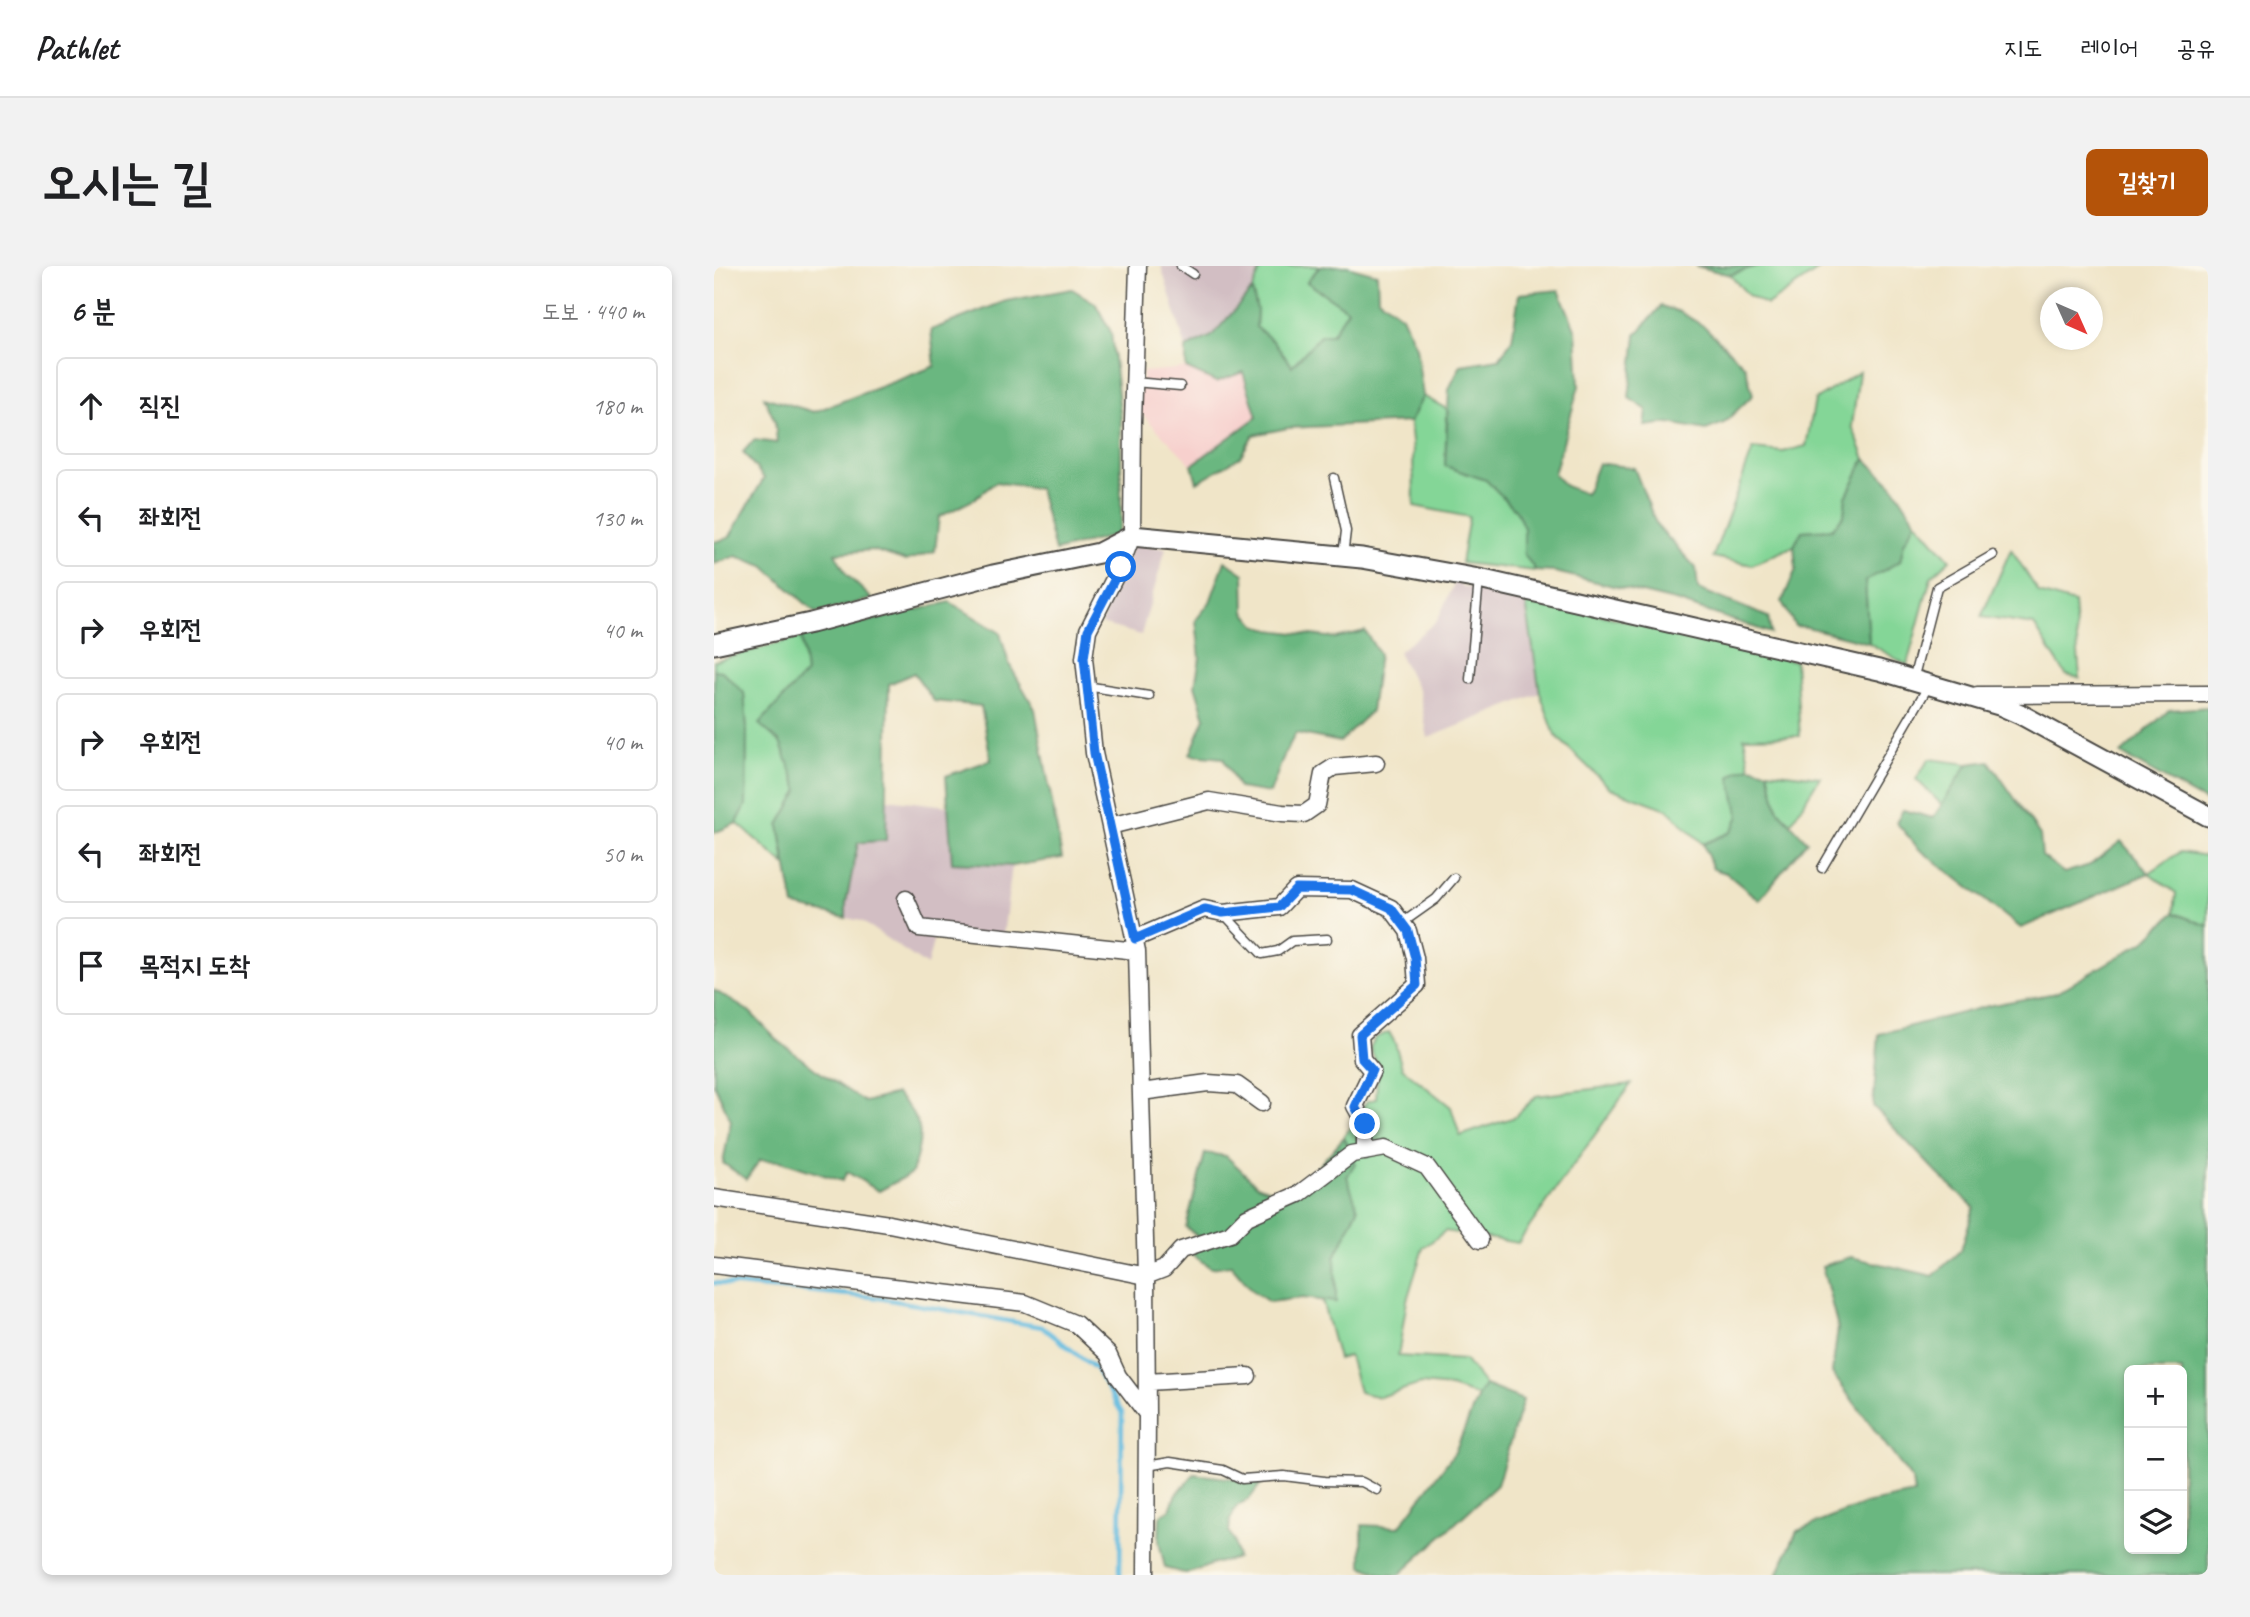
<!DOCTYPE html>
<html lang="ko">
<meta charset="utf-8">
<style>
body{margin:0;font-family:Caveat,"Poor Story",sans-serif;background:#f2f2f2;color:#202124}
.controls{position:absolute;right:21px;bottom:21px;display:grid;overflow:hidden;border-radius:10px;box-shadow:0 4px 10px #0003}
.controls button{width:63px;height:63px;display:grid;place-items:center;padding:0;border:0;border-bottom:2px solid #e0e0e0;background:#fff;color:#202124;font:35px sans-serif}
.compass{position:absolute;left:1326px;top:21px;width:63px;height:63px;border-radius:50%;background:#fff;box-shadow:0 4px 10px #0003;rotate:135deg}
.stop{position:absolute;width:21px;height:21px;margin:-16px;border:5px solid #1a73e8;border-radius:50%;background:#fff}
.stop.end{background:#1a73e8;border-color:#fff;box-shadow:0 2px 7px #0008}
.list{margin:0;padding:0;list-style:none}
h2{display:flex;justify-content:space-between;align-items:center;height:91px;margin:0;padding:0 28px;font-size:30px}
h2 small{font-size:23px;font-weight:400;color:#757577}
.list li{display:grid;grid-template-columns:46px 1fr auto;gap:21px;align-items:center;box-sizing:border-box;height:98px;margin:0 14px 14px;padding:0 14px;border:2px solid #e0e0e0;border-radius:10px}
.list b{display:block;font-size:26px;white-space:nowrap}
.list em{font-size:23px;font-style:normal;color:#757577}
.icon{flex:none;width:38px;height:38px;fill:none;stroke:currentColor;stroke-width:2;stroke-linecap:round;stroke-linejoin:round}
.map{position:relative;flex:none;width:1494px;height:1309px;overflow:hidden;border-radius:10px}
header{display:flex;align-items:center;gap:42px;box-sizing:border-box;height:98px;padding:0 35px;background:#fff;border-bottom:2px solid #e0e0e0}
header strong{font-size:33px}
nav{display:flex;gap:38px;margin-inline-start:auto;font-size:24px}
.intro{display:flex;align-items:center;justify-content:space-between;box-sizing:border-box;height:168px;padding:0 42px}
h1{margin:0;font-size:49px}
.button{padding:18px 32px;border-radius:10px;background:#b45309;color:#fff;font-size:24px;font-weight:700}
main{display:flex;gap:42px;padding:0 42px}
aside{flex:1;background:#fff;border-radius:10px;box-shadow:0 4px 10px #0003}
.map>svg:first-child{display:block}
.built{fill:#f7d0cd}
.industrial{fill:#d2bec3}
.green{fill:#84d697;stroke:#588061;stroke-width:2}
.forest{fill:#6bb780;stroke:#4b7156;stroke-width:2;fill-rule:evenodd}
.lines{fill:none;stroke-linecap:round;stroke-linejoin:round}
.stream{stroke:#62bbdf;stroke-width:4.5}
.service-casing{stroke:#494743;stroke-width:11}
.minor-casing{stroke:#494743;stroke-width:19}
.tertiary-casing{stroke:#494743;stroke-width:23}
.service{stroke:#fff;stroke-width:8}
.minor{stroke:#fff;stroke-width:16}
.tertiary{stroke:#fff;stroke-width:19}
.route{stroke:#1a73e8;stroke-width:9}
</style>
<header>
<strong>Pathlet</strong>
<nav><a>지도</a><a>레이어</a><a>공유</a></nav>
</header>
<div class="intro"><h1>오시는 길</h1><a class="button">길찾기</a></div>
<main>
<aside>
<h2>6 분<small>도보 · 440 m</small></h2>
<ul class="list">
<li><svg class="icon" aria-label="ahead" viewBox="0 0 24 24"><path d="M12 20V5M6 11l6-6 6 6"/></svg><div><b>직진</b></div><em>180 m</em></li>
<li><svg class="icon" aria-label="left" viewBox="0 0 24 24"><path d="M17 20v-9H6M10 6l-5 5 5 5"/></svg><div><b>좌회전</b></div><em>130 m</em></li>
<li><svg class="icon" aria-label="right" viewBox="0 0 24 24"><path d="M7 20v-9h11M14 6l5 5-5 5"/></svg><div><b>우회전</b></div><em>40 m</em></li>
<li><svg class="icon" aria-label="right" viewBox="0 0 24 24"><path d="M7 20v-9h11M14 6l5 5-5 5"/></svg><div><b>우회전</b></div><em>40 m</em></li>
<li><svg class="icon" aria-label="left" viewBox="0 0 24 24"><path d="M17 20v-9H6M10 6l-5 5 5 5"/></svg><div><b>좌회전</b></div><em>50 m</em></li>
<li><svg class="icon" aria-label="arrive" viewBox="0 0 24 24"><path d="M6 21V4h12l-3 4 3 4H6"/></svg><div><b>목적지 도착</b></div></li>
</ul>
</aside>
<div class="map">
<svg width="1494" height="1309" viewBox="0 0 1494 1309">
<rect width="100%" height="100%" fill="#fbf7ec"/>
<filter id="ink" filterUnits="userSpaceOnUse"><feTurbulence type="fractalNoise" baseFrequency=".0143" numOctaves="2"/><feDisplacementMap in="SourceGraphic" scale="14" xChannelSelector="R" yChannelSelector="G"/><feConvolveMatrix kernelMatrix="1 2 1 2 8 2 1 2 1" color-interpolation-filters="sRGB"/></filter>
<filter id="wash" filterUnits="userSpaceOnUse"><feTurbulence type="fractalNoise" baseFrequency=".00686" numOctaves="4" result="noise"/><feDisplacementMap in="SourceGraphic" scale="28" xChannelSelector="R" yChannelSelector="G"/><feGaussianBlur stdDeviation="1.57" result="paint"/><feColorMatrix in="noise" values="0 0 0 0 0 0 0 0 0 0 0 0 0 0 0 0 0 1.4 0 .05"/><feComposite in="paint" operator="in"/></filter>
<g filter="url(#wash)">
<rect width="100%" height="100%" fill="#f0e5c8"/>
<path class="built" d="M 472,102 L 502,116 L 529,105 L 543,152 L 478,199 L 423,143 L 429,106 Z"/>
<path class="industrial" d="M 447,0 L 548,0 L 538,24 L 498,70 L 472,82 Z
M 419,279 L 452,282 L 427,369 L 387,358 Z
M 741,316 L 751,321 L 811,331 L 826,427 L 714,472 L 705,426 L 684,386 L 723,355 Z
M 172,533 L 234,540 L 238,597 L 298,600 L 288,678 L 220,671 L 213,700 L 147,655 L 132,652 L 132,637 L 144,576 L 172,573 Z"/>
<path class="green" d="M 548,0 L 606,0 L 593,16 L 634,44 L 617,69 L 607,69 L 578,100 L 559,75 L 542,61 L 543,44 L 538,24 Z
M 1042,0 L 1110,0 L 1053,39 L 1034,29 L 1016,9 Z
M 1145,106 L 1138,160 L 1151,193 L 1132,231 L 1130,249 L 1118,263 L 1088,265 L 1080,280 L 1038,299 L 999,291 L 1039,183 L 1069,186 L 1092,180 L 1101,134 Z
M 709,130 L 733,143 L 731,200 L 772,214 L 802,244 L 810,262 L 810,288 L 822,305 L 747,297 L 755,251 L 700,240 L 699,186 L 696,156 Z
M 1202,255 L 1236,294 L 1217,311 L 1193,399 L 1155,377 L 1151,315 L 1186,295 L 1190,277 Z
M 1297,283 L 1325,327 L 1360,337 L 1366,412 L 1352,409 L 1320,359 L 1267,351 Z
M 811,331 L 1081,395 L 1086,470 L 1030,471 L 1036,501 L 1024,505 L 1016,511 L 1025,551 L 1017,566 L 989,578 L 953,543 L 896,522 L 841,469 L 826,427 Z
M 87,371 L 92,407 L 46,458 L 66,476 L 85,524 L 65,559 L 71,599 L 23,557 L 32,538 L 33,463 L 30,427 L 0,404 L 0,395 Z
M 1215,493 L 1254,498 L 1228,539 L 1202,513 Z
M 1054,505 L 1106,511 L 1077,557 L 1064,544 Z
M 1466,586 L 1494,590 L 1494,660 L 1460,647 L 1462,627 L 1435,607 Z
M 675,766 L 681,777 L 688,802 L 737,841 L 746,870 L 801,851 L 822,830 L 917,818 L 804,977 L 731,965 L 709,982 L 693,1034 L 684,1090 L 751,1094 L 771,1119 L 764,1130 L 736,1121 L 707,1118 L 665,1131 L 645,1126 L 635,1090 L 624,1093 L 608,1034 L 622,1035 L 621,991 L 644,943 L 632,911 L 641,897 L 630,871 L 653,835 L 662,833 L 664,800 L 656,782 L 661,772 Z"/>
<path class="forest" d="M 606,0 L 633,0 L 663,8 L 664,32 L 688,50 L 702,81 L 709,130 L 696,156 L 574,162 L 539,169 L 526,191 L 483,216 L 478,199 L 543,151 L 529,106 L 502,116 L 472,102 L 472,82 L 498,70 L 538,24 L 543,44 L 542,61 L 559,75 L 578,100 L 607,69 L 617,69 L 634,44 L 593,16 Z
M 982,0 L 1042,0 L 1016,9 Z
M 358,23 L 381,37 L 397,66 L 407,154 L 407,253 L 403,269 L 341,285 L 325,223 L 282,216 L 259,234 L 225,251 L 221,285 L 192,295 L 159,284 L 121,287 L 133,309 L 158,333 L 102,347 L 50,300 L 22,290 L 0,298 L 0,276 L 15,272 L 50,212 L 29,186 L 40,174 L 63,177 L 61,155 L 50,131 L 100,146 L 221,100 L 217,64 L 292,35 Z
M 845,24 L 862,65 L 865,120 L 840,208 L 851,220 L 872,228 L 884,197 L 920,202 L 943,260 L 982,302 L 984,323 L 1054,351 L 1057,367 L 965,336 L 841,306 L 822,305 L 810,288 L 810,262 L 802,244 L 772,214 L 731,200 L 735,123 L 747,99 L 785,93 L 798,74 L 805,28 Z
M 947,40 L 966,46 L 991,61 L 1031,100 L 1039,129 L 1010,157 L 992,164 L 955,157 L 931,160 L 933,144 L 915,132 L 922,69 Z
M 1151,193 L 1179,220 L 1202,255 L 1190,277 L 1186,295 L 1151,315 L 1155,377 L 1093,361 L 1081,360 L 1068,336 L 1082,303 L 1080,280 L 1088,265 L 1118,263 L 1130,249 L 1132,231 Z
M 511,295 L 530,308 L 531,346 L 542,359 L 556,364 L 622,372 L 651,365 L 665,388 L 657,445 L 626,476 L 582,467 L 571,487 L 556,527 L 525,522 L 509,492 L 476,489 L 491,452 L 481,419 L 486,392 L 482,354 L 496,336 Z
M 236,336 L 286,367 L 295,398 L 321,443 L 348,592 L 298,600 L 238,597 L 232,510 L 277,494 L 267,440 L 220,435 L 200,407 L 175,418 L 172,574 L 144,577 L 132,637 L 132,652 L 80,640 L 65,559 L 85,524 L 66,476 L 45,458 L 92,407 L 87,371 Z
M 0,404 L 8,405 L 30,427 L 33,463 L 32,539 L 23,557 L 0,567 Z
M 1494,441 L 1494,537 L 1407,488 L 1455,444 Z
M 1275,495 L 1326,569 L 1328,590 L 1350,607 L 1376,599 L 1407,575 L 1435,607 L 1307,662 L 1204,582 L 1182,556 L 1189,544 L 1219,552 L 1254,498 Z
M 1036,501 L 1054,505 L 1064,544 L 1093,575 L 1045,634 L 1012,607 L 999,603 L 989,578 L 1017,566 L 1025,550 L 1016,511 L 1024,505 Z
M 1460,647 L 1494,660 L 1494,1309 L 1063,1309 L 1083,1265 L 1151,1238 L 1200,1228 L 1198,1214 L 1118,1107 L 1124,1062 L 1108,1000 L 1137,991 L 1219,1010 L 1247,984 L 1260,941 L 1224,908 L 1159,840 L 1165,768 L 1278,739 L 1342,727 L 1431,675 ZM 1415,1104 L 1468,1104 L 1468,1283 L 1415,1283 Z
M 0,724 L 36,746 L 62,773 L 101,803 L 151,836 L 182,828 C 212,858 209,868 198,907 L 165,925 L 133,906 L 128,915 L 67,895 L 46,894 L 32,913 L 9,897 L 17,855 L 0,818 Z
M 630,871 L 641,897 L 633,911 L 644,943 L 621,991 L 622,1036 L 588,1032 L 555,1036 L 539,1025 L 517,999 L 497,1002 L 476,987 L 483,970 L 472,961 L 491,887 L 512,890 L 543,919 L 563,927 L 593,913 Z
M 771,1119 L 809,1134 L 783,1219 L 685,1309 L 669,1309 L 648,1300 L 648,1259 L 685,1261 L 741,1186 L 764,1130 Z
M 480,1208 L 548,1216 L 536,1232 L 523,1240 L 516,1254 L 515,1266 L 520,1274 L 523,1292 C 514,1295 503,1296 494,1300 C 470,1309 477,1309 451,1302 L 445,1276 L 446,1250 L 456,1244 L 461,1230 Z"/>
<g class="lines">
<path class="stream" d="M 0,1017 L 159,1031 L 328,1061 L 382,1103 L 408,1147 L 406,1309"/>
</g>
</g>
<g filter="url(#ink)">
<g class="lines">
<g class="service-casing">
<path id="service" d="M 467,0 L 479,8
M 420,116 L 466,120
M 620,212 L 632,265 L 629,290
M 756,413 L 765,313
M 1199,414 L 1223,321 L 1279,289
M 372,420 L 435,430
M 1108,602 L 1215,419
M 509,647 L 548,688 L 564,685 L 578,675 L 613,673
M 688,657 L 722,633 L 740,612
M 433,1200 L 456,1196 L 509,1204 L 528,1213 L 570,1210 L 610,1215 L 648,1216 L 663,1224"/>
</g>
<g class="minor-casing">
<path id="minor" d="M 424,0 L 419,156 L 418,270 L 406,301 L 374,364 L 370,392 L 380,487 L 423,685 L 432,1010 L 433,1148
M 1263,429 L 1494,428
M 396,560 L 495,535 L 568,547 L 590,548 L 603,539 L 609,508 L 620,501 L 662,497
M 192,633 L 205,662 L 423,685
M 420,673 L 490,643 L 509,647 L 565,641 L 582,623 L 638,624 L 677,642 L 694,665 L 701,692 L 703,719 L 646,769 L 648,793 L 658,805 L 641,840 L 651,858 L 651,886
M 427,826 L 494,817 L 523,819 L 548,837
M 0,932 L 175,958 L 432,1010 L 450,1003 L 467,984 L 516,968 L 533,951 L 585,928 L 638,888 L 672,882 L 713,901 L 766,974
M 0,999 L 311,1037 L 362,1058 L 394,1088 L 404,1110 L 433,1148 L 432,1309
M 433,1116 L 534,1110"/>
</g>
<g class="tertiary-casing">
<path id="tertiary" d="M 0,378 L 97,357 L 279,309 L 385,287 L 418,270 L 648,292 L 765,313 L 1165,404 L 1288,440 L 1306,448 L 1494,550"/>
</g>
<use href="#service" class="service"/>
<use href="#minor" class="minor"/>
<use href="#tertiary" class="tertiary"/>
</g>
</g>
<g class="lines" filter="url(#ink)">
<path class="route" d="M 407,301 L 374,364 L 370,392 L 380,487 L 421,673 L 491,643 L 509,647 L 565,641 L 582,623 L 638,624 L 677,642 L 694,665 L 701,692 L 703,719 L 646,769 L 648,793 L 658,804 L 641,841 L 651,858"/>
</g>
</svg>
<div class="controls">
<button>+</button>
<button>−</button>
<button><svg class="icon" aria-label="layers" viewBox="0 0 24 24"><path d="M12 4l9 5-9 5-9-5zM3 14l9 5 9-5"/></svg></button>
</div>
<svg class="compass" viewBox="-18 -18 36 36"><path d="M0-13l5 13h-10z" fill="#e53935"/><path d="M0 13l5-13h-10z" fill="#757577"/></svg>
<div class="stop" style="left:407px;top:301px"></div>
<div class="stop end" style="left:651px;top:858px"></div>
</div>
</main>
